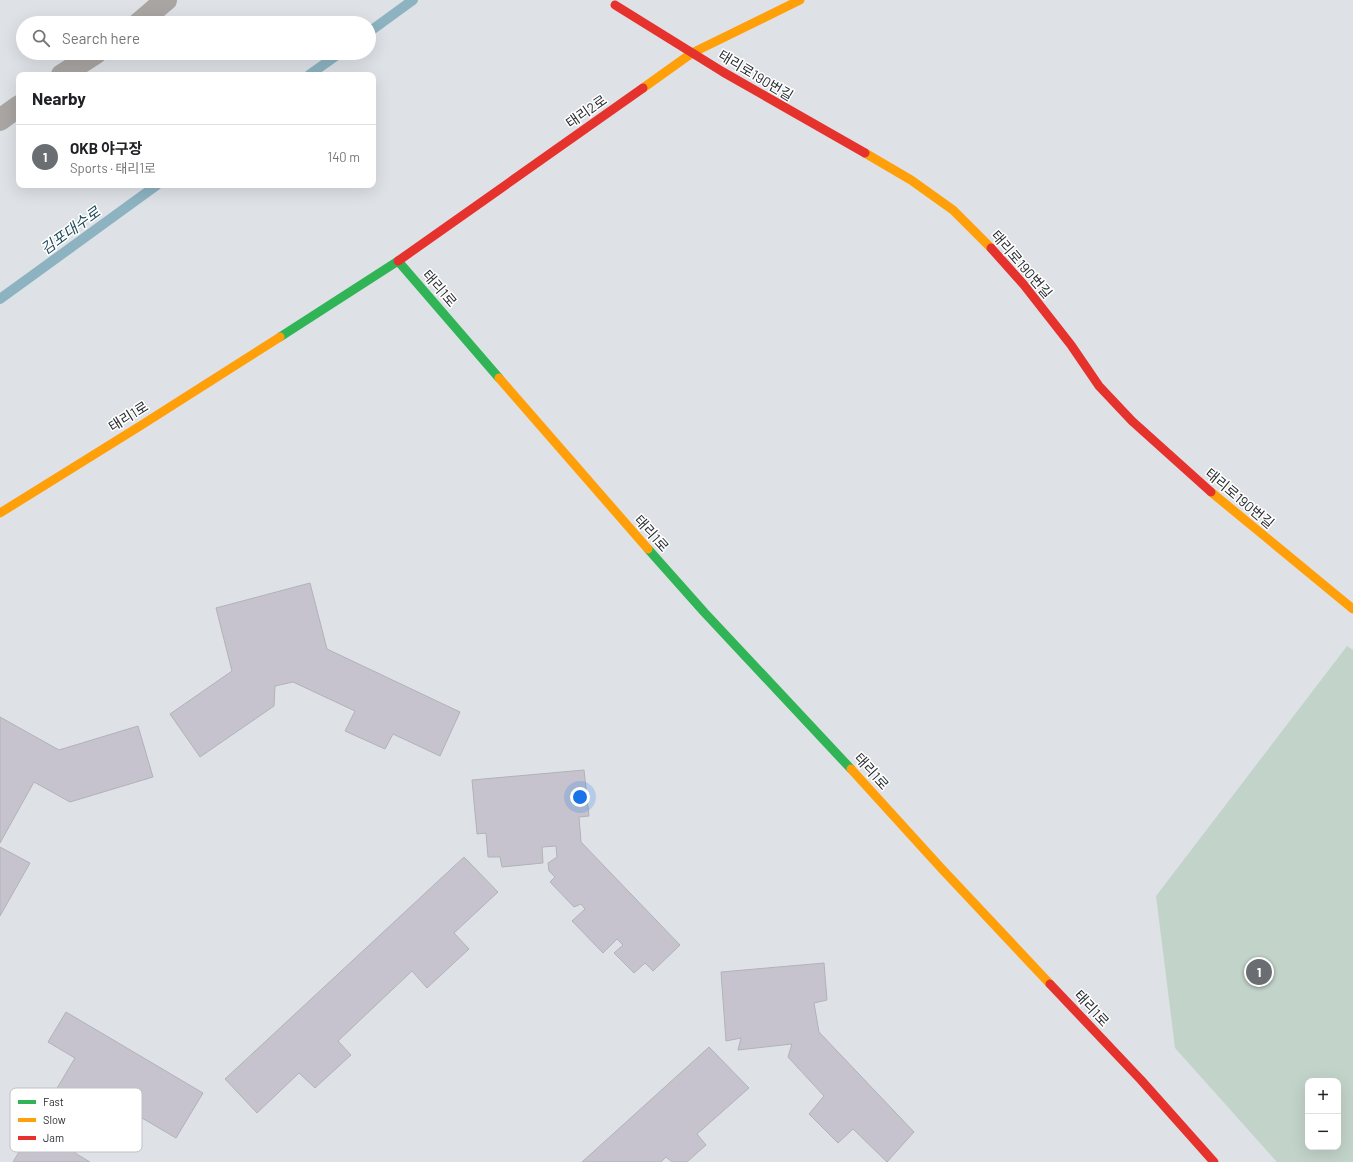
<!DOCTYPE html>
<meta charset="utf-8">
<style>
body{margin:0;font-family:Barlow,"Noto Sans KR",sans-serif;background:#f2f2f2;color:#202124}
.controls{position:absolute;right:12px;bottom:12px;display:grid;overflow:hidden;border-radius:8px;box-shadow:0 4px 16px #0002}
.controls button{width:36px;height:36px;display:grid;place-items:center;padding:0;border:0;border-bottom:1px solid #e0e0e0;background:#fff;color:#202124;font:20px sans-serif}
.you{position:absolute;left:580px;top:797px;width:14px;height:14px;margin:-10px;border:3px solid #fff;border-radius:50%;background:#1a73e8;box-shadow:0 0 0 6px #1a73e833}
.badge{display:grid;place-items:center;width:26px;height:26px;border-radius:50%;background:#6a6d71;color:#fff;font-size:13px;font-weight:700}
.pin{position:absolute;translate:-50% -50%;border:2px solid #fff;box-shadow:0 1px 4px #0006}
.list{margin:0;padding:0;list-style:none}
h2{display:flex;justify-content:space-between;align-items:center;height:52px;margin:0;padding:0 16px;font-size:17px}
h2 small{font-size:13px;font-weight:400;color:#757577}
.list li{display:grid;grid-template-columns:26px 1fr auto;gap:12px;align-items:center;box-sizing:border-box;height:64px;padding:0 16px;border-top:1px solid #e0e0e0}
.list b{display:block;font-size:15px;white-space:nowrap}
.list p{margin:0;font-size:13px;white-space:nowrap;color:#757577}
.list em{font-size:13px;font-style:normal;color:#757577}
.icon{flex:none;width:22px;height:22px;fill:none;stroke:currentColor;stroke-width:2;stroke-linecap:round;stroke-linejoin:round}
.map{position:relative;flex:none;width:1353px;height:1162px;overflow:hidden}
.search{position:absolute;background:#fff;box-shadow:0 4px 16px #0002;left:16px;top:16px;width:360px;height:44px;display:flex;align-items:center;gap:10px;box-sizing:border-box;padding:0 14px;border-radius:22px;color:#757577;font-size:15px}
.panel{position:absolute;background:#fff;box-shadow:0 4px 16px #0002;left:16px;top:72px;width:360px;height:116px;border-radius:8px}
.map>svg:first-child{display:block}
.green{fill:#c2d3ca;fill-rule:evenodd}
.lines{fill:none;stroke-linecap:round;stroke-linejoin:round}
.stream{stroke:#8db3c1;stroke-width:10}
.building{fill:#c6c3ce;stroke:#b1b2b7}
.street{stroke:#a8a5a3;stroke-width:22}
.fast{stroke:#30b455;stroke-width:9}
.slow{stroke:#ff9f0a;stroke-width:9}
.jam{stroke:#e5322d;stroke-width:9}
.labels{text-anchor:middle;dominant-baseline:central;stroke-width:3;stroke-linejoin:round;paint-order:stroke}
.street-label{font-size:14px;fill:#2b2e32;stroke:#fff}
.water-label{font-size:15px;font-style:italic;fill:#1e4b5a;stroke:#fff}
.key{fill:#fff;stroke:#bfc0c2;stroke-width:1}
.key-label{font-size:11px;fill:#2b2e32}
</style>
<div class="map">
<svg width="1353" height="1162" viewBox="0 0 1353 1162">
<rect width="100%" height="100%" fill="#dee2e7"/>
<path class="green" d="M 1347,646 L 1353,650 L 1353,1162 L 1277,1162 L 1175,1048 L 1156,896 ZM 1308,1081 L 1338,1081 L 1338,1147 L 1308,1147 Z"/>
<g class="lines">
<path class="stream" d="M 369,32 L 413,0
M 309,75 L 340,53
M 0,299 L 157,185"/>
</g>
<path class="building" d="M 310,583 L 327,649 L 460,712 L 440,756 L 393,734 L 385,749 L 345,731 L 355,711 L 293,682 L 275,686 L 274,706 L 200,757 L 170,714 L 232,671 L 216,608 Z
M 0,717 L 59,750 L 138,726 L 153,777 L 70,802 L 34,782 L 0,843 Z
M 584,770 L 589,816 L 579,817 L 581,842 L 680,945 L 653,971 L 645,963 L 634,973 L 614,953 L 623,945 L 617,939 L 603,953 L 572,921 L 585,909 L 581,904 L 574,907 L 550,882 L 555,877 L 549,871 L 548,863 L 557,857 L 556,846 L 542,847 L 543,863 L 502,867 L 500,857 L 488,857 L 486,833 L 477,834 L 472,780 Z
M 0,847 L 30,863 L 0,916 Z
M 464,857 L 498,892 L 454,933 L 469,949 L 427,988 L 412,971 L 338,1041 L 351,1055 L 315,1088 L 299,1073 L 257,1113 L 225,1079 Z
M 824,963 L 827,1000 L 814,1003 L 819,1032 L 914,1132 L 887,1162 L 853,1129 L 838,1143 L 809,1114 L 824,1096 L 788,1057 L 792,1044 L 738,1050 L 741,1038 L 726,1041 L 721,972 Z
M 66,1012 L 203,1093 L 176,1138 L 108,1098 L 75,1153 L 90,1162 L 13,1162 L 75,1058 L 48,1042 Z
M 709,1047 L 749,1088 L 697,1134 L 706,1145 L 687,1162 L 672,1162 L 666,1157 L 661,1162 L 582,1162 Z"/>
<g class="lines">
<path class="street" d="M 139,23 L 166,0
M 62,75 L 96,53
M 0,120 L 19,106"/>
<path class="fast" d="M 280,337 L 398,261 L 499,378
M 648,549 L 704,612 L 851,769"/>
<path class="slow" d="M 643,88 L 692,53 L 800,0
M 865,153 L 911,180 L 953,210 L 991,248
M 499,378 L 648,549
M 1211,492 L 1353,609
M 0,513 L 140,426 L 280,337
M 851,769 L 941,868 L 1050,984"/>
<path class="jam" d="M 615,5 L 723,72 L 865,153
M 991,248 L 1024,285 L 1071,345 L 1099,386 L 1132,421 L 1211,492
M 398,261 L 643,88
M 1050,984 L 1141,1080 L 1214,1162"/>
</g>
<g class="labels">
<g class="street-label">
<text transform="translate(756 75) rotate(31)">태리로190번길</text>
<text transform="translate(586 111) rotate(-35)">태리2로</text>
<text transform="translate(1022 264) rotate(49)">태리로190번길</text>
<text transform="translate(440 288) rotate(49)">태리1로</text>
<text transform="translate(128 416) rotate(-32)">태리1로</text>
<text transform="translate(1240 498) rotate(40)">태리로190번길</text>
<text transform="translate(652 533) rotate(48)">태리1로</text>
<text transform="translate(872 771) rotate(48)">태리1로</text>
<text transform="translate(1092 1008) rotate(47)">태리1로</text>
</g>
<g class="water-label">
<text transform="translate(70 230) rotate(-36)">김포대수로</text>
</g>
</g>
<rect x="10" y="1088" width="132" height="64" rx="6" class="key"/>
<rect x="18" y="1100" width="18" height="4" fill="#30b455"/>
<rect x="18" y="1118" width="18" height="4" fill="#ff9f0a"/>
<rect x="18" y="1136" width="18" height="4" fill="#e5322d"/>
<g class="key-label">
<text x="43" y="1106">Fast</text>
<text x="43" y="1124">Slow</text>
<text x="43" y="1142">Jam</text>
</g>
</svg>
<div class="controls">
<button>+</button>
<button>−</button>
</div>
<div class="you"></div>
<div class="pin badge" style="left:1259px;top:972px">1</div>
<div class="search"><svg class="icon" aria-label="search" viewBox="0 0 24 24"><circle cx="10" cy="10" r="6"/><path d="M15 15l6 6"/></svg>Search here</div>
<section class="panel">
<h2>Nearby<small></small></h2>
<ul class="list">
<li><span class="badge">1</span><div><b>OKB 야구장</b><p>Sports · 태리1로</p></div><em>140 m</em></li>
</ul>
</section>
</div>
